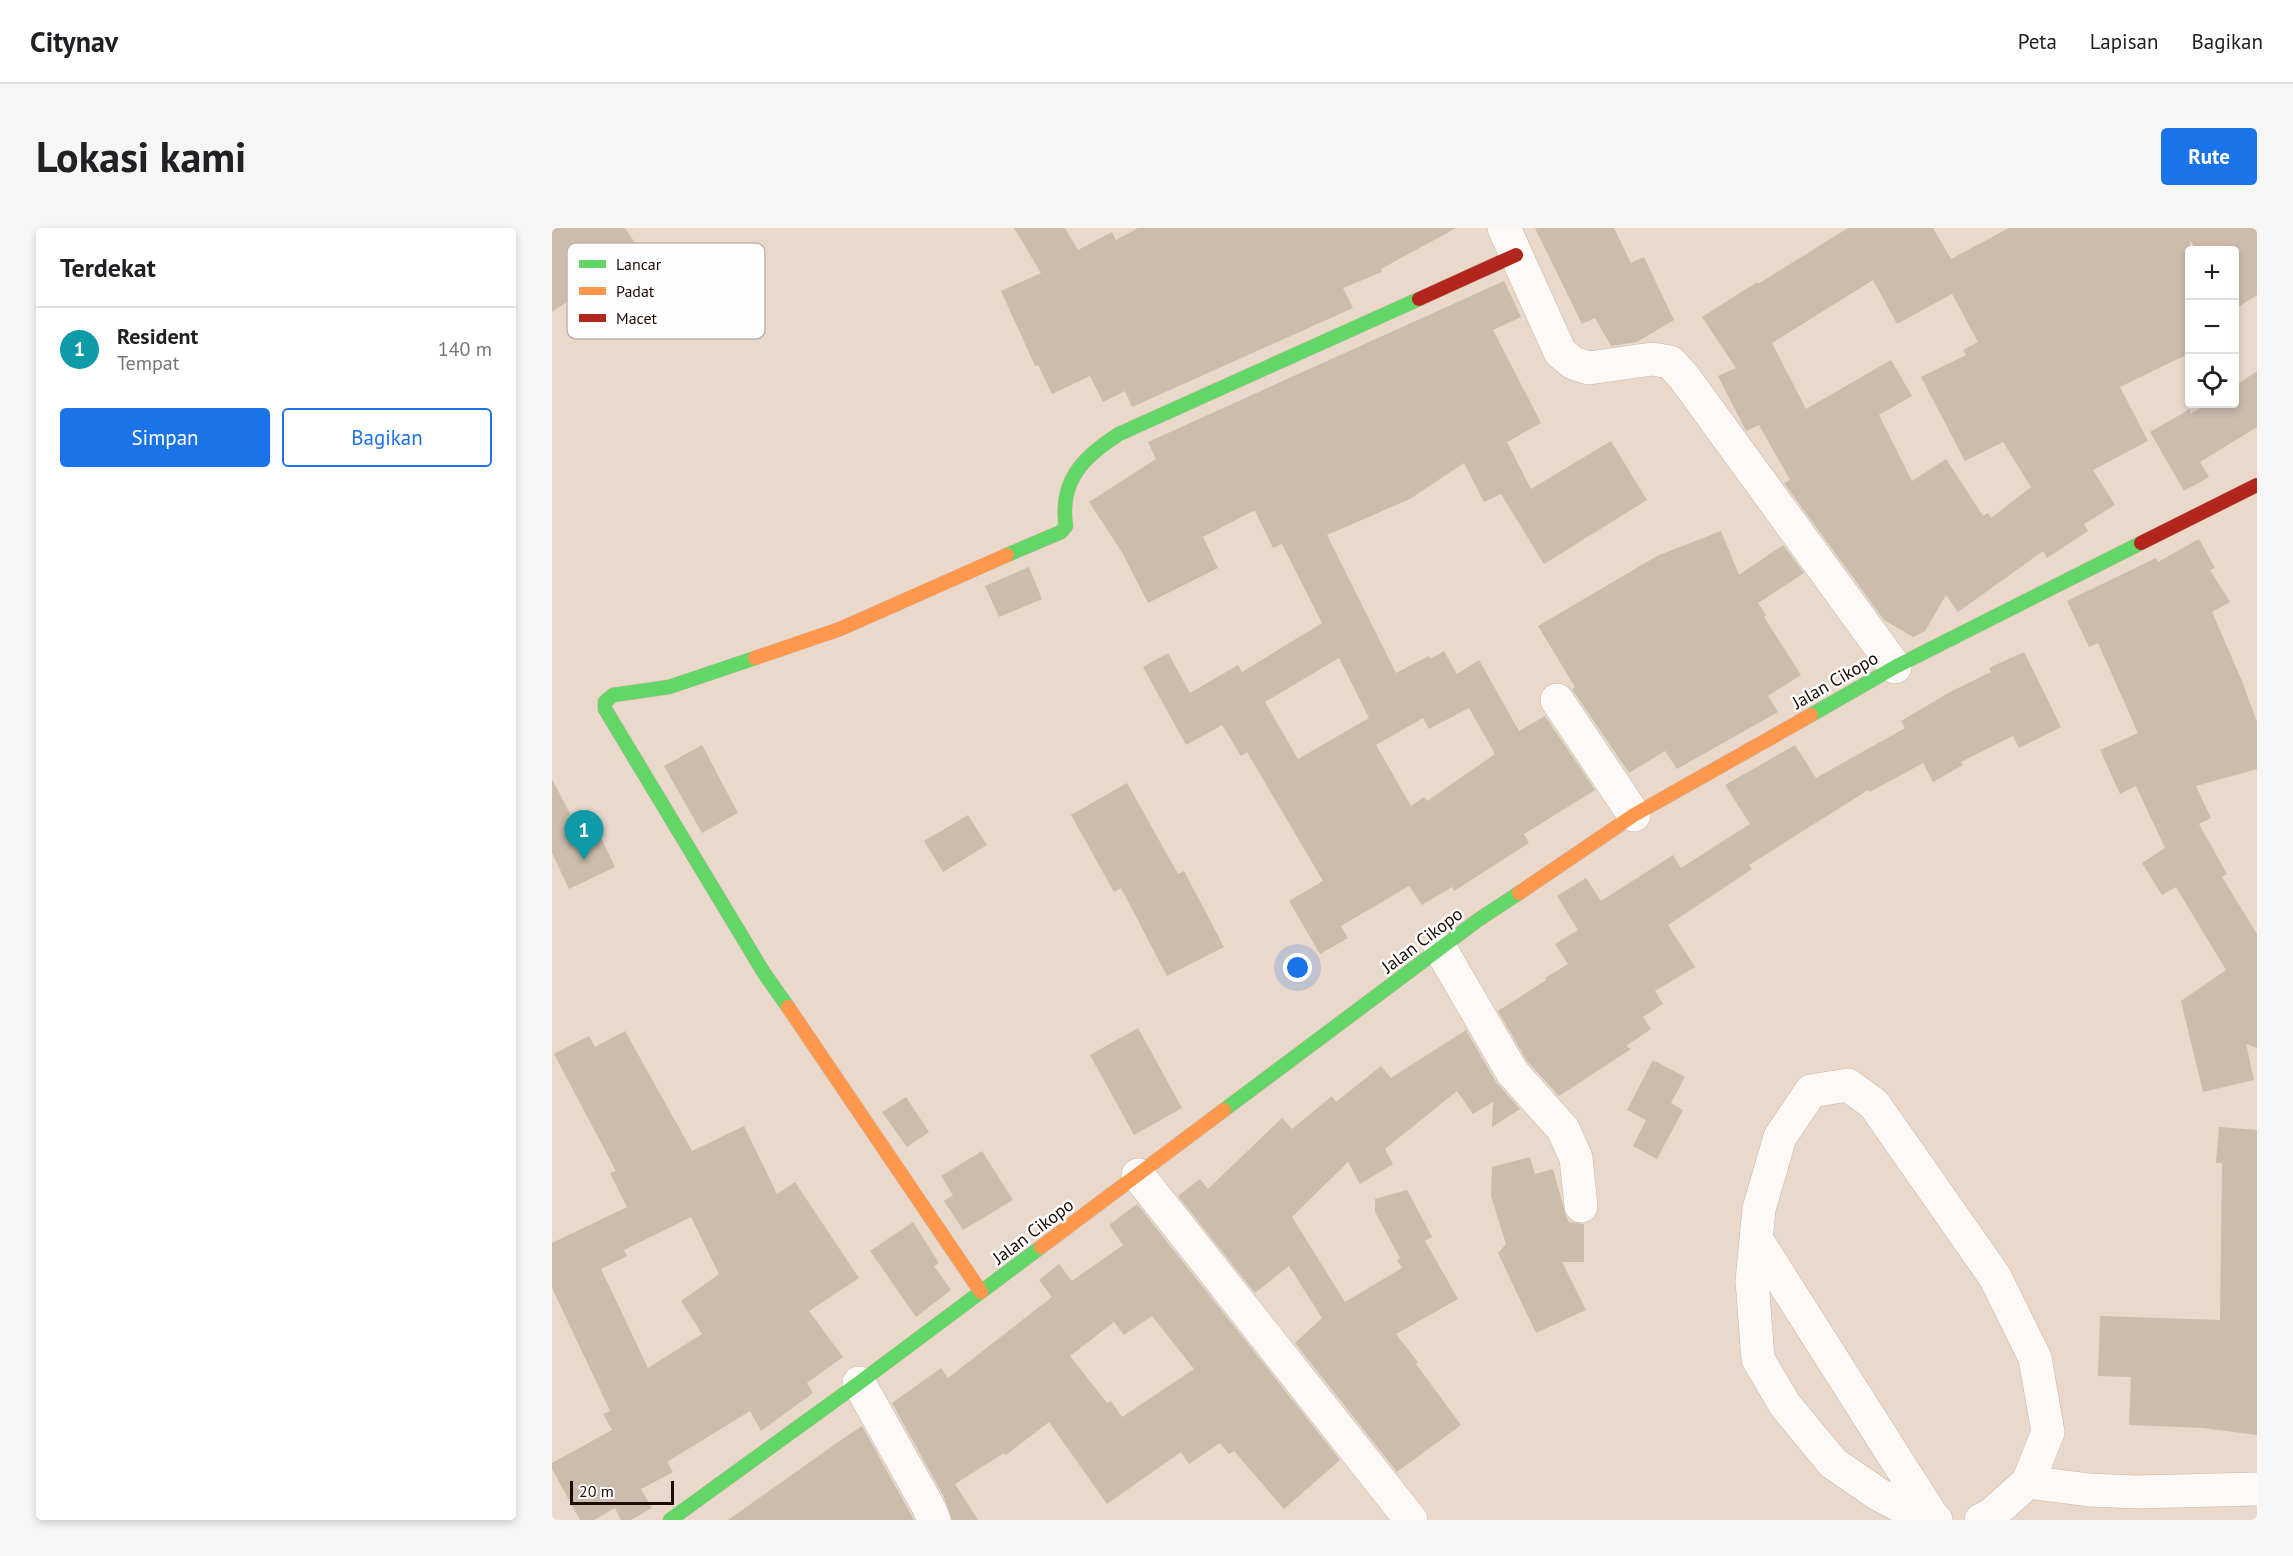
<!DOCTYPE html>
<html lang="id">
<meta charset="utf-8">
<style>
body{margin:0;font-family:"PT Sans",sans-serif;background:#f6f6f6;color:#202124}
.controls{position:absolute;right:18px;top:18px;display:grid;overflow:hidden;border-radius:6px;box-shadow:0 3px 9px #0003}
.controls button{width:54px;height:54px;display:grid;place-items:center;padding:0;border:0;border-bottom:2px solid #e0e0e0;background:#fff;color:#202124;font:30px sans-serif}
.scale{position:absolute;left:18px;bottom:15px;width:104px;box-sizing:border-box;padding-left:6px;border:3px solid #1d0a00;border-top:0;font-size:16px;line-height:21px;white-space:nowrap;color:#1d0a00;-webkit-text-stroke:4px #fefefe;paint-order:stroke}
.you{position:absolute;left:746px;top:740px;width:21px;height:21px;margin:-15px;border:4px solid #fff;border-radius:50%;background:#1a73e8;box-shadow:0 0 0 9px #1a73e833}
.badge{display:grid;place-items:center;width:39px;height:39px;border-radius:50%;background:#1a73e8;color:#fff;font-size:20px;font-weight:700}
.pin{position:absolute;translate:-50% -50px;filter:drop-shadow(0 2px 3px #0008)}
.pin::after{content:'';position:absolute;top:32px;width:21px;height:18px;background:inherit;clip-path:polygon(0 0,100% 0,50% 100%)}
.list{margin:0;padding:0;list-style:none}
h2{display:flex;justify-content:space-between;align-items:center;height:78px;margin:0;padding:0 24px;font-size:26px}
h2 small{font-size:20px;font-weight:400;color:#757577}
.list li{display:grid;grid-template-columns:39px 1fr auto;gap:18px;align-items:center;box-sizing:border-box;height:84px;padding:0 24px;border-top:2px solid #e0e0e0}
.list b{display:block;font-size:22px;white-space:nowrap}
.list p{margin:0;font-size:20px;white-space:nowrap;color:#757577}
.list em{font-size:20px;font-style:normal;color:#757577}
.actions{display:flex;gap:12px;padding:18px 24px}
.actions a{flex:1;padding:14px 0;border:2px solid #1a73e8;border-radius:6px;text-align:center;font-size:21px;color:#1a73e8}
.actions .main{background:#1a73e8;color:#fff}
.icon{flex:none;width:33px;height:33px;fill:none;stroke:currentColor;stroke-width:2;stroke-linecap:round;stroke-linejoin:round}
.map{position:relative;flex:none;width:1705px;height:1292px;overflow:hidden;border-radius:6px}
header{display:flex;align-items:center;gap:36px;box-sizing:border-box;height:84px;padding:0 30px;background:#fff;border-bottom:2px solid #e0e0e0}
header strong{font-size:28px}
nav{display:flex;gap:33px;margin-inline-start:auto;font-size:21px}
.intro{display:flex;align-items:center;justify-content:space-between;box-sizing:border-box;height:144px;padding:0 36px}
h1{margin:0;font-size:42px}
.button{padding:15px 27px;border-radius:6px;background:#1a73e8;color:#fff;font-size:21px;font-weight:700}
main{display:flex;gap:36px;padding:0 36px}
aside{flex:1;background:#fff;border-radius:6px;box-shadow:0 3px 9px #0003}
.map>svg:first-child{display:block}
.building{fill:#cbbcac;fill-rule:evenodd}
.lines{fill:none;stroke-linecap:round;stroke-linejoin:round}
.street-casing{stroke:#c8b6a9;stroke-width:34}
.fast-casing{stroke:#c8b6a9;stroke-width:15}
.slow-casing{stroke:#c8b6a9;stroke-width:15}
.jam-casing{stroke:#c8b6a9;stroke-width:15}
.street{stroke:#fcf9f7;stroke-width:33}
.fast{stroke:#63d668;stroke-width:14}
.slow{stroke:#ff974d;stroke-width:14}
.jam{stroke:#b3261e;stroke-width:14}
.labels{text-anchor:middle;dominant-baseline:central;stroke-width:5;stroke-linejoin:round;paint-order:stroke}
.street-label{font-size:18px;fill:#1d0a00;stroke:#fefefe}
.key{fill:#fefefe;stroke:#bab5b2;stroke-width:1.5}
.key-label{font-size:16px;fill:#1d0a00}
</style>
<header>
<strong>Citynav</strong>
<nav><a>Peta</a><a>Lapisan</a><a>Bagikan</a></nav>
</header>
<div class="intro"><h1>Lokasi kami</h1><a class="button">Rute</a></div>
<main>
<aside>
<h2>Terdekat<small></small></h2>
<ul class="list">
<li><span class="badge" style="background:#0f9aa8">1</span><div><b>Resident</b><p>Tempat</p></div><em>140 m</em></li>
</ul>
<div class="actions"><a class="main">Simpan</a><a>Bagikan</a></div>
</aside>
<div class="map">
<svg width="1705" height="1292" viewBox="0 0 1705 1292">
<rect width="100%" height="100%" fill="#ead8ca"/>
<path class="building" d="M 0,0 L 73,0 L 89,24 L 0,84 Z
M 462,0 L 513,0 L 526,22 L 560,4 L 564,12 L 586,0 L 904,0 L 829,41 L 830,44 L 791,60 L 801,80 L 580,179 L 573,163 L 551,174 L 538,148 L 500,166 L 486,137 L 483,138 L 449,63 L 489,45 Z
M 983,0 L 1062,0 L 1079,35 L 1092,29 L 1122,92 L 1085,114 L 1059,118 L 1043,90 L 1030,96 Z
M 1296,0 L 1381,0 L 1399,31 L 1457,0 L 1705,0 L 1705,67 L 1683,81 L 1683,22 L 1644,22 L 1638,12 L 1638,125 L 1568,159 L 1596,213 L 1541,242 L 1563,277 L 1532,296 L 1536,303 L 1495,330 L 1491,323 L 1406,384 L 1394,367 L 1373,403 L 1361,409 L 1332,392 L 1232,255 L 1238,252 L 1207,197 L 1194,203 L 1193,201 L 1166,148 L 1184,140 L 1150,89 L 1205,54 L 1206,56 ZM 1321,52 L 1345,96 L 1400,66 L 1426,114 L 1411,122 L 1414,127 L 1369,149 L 1413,233 L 1451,214 L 1479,259 L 1439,290 L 1436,285 L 1431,288 L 1394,231 L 1360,253 L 1327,187 L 1360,168 L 1339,132 L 1254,181 L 1220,115 Z
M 952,53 L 969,89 L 941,102 L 989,195 L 955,214 L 979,261 L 1059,213 L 1095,272 L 992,336 L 949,266 L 932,274 L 912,235 L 858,271 L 775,307 L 844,445 L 877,428 L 878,431 L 892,423 L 905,446 L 927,432 L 967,503 L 993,488 L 1043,562 L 972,606 L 977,615 L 902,663 L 900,659 L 870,677 L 857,658 L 789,698 L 796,710 L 768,726 L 737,673 L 771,653 L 695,524 L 689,528 L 670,497 L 634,517 L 591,439 L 616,425 L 638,465 L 686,437 L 690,444 L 770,395 L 730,316 L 721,320 L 703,283 L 699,284 L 651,309 L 666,340 L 596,375 L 571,326 L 537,274 L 604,231 L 596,214 ZM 787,430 L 817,490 L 746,531 L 713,474 ZM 917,480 L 943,526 L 875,573 L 872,569 L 859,578 L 824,517 L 871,490 L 877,501 Z
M 1705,143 L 1705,199 L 1648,234 L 1657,249 L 1632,263 L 1598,204 L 1638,181 L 1638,186 L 1655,176 L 1683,176 L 1683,158 Z
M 1169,303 L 1187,347 L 1231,317 L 1252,345 L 1206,375 L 1214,387 L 1212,389 L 1249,447 L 1216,468 L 1226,484 L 1125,541 L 1113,523 L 1077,545 L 1020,461 L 1023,459 L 986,398 L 1105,328 Z
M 1647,311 L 1663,340 L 1658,342 L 1678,374 L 1660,384 L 1690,453 L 1705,494 L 1705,541 L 1644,558 L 1659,590 L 1647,596 L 1675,646 L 1670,649 L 1705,706 L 1705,820 L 1694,816 L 1702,852 L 1651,864 L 1629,773 L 1674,742 L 1624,659 L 1610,667 L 1590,635 L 1613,620 L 1584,558 L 1568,566 L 1548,522 L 1586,505 L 1546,415 L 1537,419 L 1515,373 L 1604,330 L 1606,334 Z
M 477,339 L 490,371 L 447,389 L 433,358 Z
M 1472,424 L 1509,499 L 1467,520 L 1461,508 L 1409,534 L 1411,537 L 1381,554 L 1371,535 L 1318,564 L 1316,562 L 1197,637 L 1200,641 L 1116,697 L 1143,739 L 1103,763 L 1111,776 L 1091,789 L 1099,801 L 1074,818 L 1079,821 L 1007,868 L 975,833 L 946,783 L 994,752 L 993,750 L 1016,736 L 1003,716 L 1026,702 L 1005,668 L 1034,650 L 1049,673 L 1121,627 L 1129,640 L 1198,596 L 1173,557 L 1243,517 L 1264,550 L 1353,500 L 1349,493 L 1398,464 L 1439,444 L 1437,440 Z
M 150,517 L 186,585 L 150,605 L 112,538 Z
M 0,551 L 28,605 L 43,597 L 63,639 L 17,661 L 0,625 Z
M 575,555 L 626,646 L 632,643 L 672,719 L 615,748 L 569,660 L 562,664 L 519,587 Z
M 416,587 L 435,617 L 391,644 L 372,613 Z
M 586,800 L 630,880 L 582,907 L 538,827 Z
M 914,802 L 944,854 L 968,881 L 940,899 L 941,874 L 921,886 L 905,863 L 833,921 L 841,936 L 808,956 L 796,934 L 740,989 L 793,1074 L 850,1040 L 845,1032 L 848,1030 L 823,984 L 823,971 L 855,962 L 880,1009 L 873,1013 L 906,1071 L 844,1106 L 866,1134 L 864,1136 L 909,1197 L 845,1244 L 743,1115 L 770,1090 L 737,1038 L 703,1065 L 626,968 L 648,951 L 656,961 L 730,890 L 740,901 L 780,868 L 784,874 L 829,838 L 839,850 Z
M 73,803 L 140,923 L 192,898 L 225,966 L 243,954 L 307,1050 L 257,1083 L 291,1129 L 255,1155 L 261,1165 L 209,1203 L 198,1183 L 115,1234 L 121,1244 L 89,1261 L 100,1280 L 79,1292 L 69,1292 L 63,1280 L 42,1292 L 28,1292 L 0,1241 L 0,1235 L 60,1202 L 51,1186 L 58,1183 L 0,1060 L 0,1015 L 75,979 L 58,945 L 64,943 L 2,826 L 37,808 L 43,819 ZM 139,989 L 167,1046 L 129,1073 L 150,1106 L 96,1140 L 49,1041 L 75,1028 L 72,1022 Z
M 1101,832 L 1133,849 L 1119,875 L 1131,882 L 1105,931 L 1081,918 L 1094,892 L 1075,882 Z
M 354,869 L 377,904 L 355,919 L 330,884 Z
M 1667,899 L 1705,902 L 1705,1207 L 1651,1200 L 1577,1197 L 1579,1149 L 1546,1148 L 1548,1088 L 1668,1092 L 1670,935 L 1664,935 Z
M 430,923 L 461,972 L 411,1002 L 392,973 L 401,967 L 389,948 Z
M 978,929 L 983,946 L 1001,941 L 1014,988 L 1017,994 L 1032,996 L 1032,1034 L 1010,1034 L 1034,1082 L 984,1105 L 946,1025 L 954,1016 L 939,968 L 940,939 Z
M 585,976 L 788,1232 L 732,1281 L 682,1223 L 677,1226 L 668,1215 L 637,1236 L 629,1224 L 555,1276 L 497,1194 L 454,1227 L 452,1225 L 403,1256 L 426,1292 L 400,1292 L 392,1269 L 340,1175 L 389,1140 L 396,1150 L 500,1069 L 487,1052 L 507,1036 L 520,1053 L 571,1017 L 557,997 ZM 600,1088 L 642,1141 L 570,1189 L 559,1173 L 555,1175 L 518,1128 L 562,1094 L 572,1107 Z
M 361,994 L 387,1035 L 382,1038 L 399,1062 L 364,1089 L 318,1023 Z
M 310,1198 L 362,1292 L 176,1292 L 289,1212 Z"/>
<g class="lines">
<g class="street-casing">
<path id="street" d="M 952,0 L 1008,124 L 1021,135 L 1037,140 L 1100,131 L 1118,134 L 1132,149 L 1343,439
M 1005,472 L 1082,587
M 888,720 L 960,844 L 1011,901 L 1024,930 L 1029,978
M 586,947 L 859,1292
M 1204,1011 L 1382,1291
M 307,1155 L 376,1278 L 382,1292
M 1476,1254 L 1537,1262 L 1584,1264 L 1705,1261
M 1384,1292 L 1364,1286 L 1326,1266 L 1281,1235 L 1233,1177 L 1206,1131 L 1200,1053 L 1207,981 L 1228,909 L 1259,863 L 1296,857 L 1322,876 L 1443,1049 L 1483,1130 L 1496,1204 L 1476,1254 L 1439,1287 L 1429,1292"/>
</g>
<g class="fast-casing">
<path id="fast" d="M 455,327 L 509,304 L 514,298 C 507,253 531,229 567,206 L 867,71
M 203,430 L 117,459 L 61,467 L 53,474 L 53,481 L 212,745 L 236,779
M 1259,487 L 1343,439 L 1589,315
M 672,882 L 926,692 L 967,665
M 118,1292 L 307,1155 L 489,1019"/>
</g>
<g class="slow-casing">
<path id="slow" d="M 203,430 L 288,401 L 455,327
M 967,665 L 1082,587 L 1259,487
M 236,779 L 429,1064
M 489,1019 L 672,882"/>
</g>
<g class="jam-casing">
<path id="jam" d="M 867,71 L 964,27
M 1589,315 L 1705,257"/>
</g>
<use href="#street" class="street"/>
<use href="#fast" class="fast"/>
<use href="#slow" class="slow"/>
<use href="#jam" class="jam"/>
</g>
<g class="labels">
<g class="street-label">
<text transform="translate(1283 452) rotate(-30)">Jalan Cikopo</text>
<text transform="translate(870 712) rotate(-37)">Jalan Cikopo</text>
<text transform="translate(481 1003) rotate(-37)">Jalan Cikopo</text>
</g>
</g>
<rect x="15" y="15" width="198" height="96" rx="9" class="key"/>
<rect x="27" y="32" width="27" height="8" fill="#63d668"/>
<rect x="27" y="59" width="27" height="8" fill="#ff974d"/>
<rect x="27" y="86" width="27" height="8" fill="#b3261e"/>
<g class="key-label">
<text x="64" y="42">Lancar</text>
<text x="64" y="69">Padat</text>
<text x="64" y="96">Macet</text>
</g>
</svg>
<div class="controls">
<button>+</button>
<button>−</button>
<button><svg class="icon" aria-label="locate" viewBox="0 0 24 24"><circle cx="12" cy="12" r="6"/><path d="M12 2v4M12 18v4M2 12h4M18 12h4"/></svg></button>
</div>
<div class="scale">20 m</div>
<div class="you"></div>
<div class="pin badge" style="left:32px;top:632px;background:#0f9aa8">1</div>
</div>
</main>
